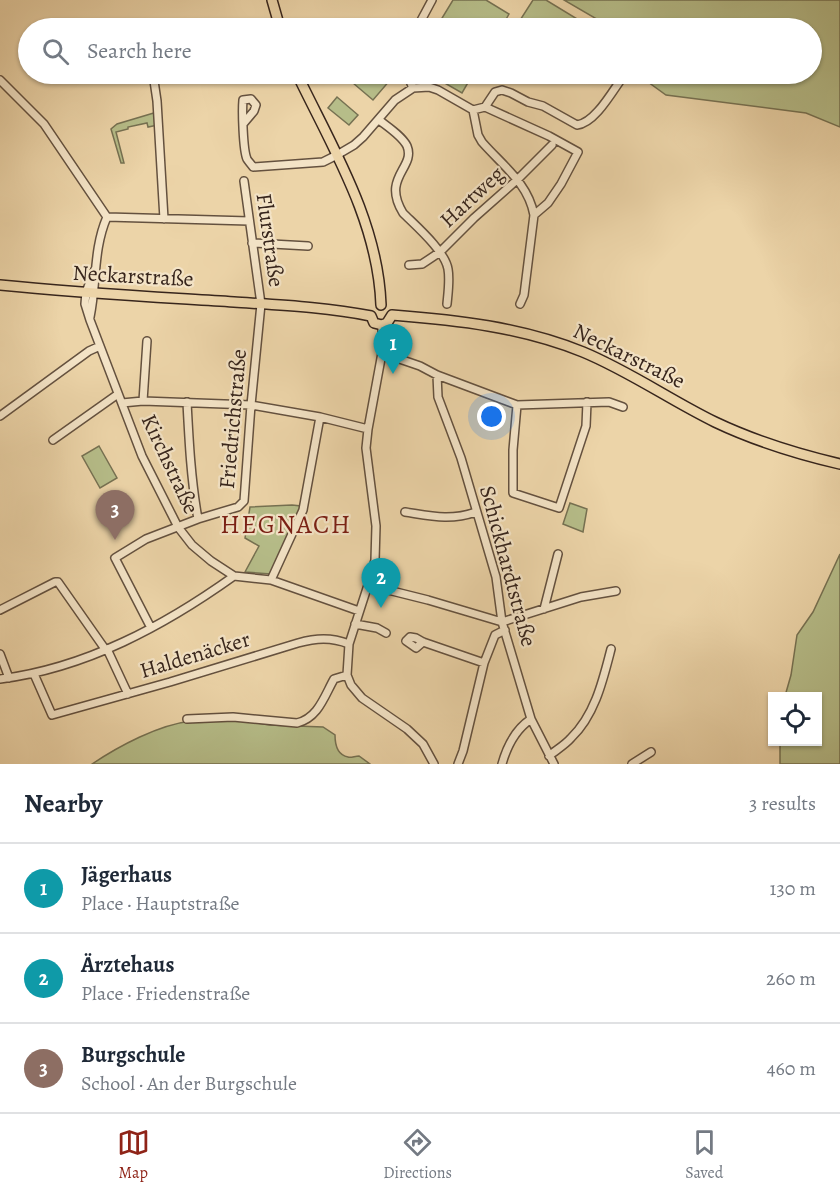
<!DOCTYPE html>
<meta charset="utf-8">
<style>
body{margin:0;font-family:Alegreya,serif;background:#f6f6f7;color:#1f2937}
.controls{position:absolute;right:18px;bottom:18px;display:grid;overflow:hidden;border-radius:0px;box-shadow:0 2px 4px #0004}
.controls button{width:54px;height:54px;display:grid;place-items:center;padding:0;border:0;border-bottom:2px solid #e0e1e3;background:#fff;color:#1f2937;font:30px sans-serif}
.you{position:absolute;left:492px;top:417px;width:21px;height:21px;margin:-15px;border:4px solid #fff;border-radius:50%;background:#1a73e8;box-shadow:0 0 0 9px #1a73e833}
.badge{display:grid;place-items:center;width:39px;height:39px;border-radius:50%;background:#8f2418;color:#fff;font-size:20px;font-weight:700}
.pin{position:absolute;translate:-50% -50px;filter:drop-shadow(0 2px 3px #0008)}
.pin::after{content:'';position:absolute;top:32px;width:21px;height:18px;background:inherit;clip-path:polygon(0 0,100% 0,50% 100%)}
.list{margin:0;padding:0;list-style:none}
h2{display:flex;justify-content:space-between;align-items:center;height:78px;margin:0;padding:0 24px;font-size:26px}
h2 small{font-size:20px;font-weight:400;color:#747a83}
.list li{display:grid;grid-template-columns:39px 1fr auto;gap:18px;align-items:center;box-sizing:border-box;height:90px;padding:0 24px;border-top:2px solid #e0e1e3}
.list b{display:block;font-size:22px;white-space:nowrap}
.list p{margin:0;font-size:20px;white-space:nowrap;color:#747a83}
.list em{font-size:20px;font-style:normal;color:#747a83}
.icon{flex:none;width:33px;height:33px;fill:none;stroke:currentColor;stroke-width:2;stroke-linecap:round;stroke-linejoin:round}
.map{position:relative;flex:none;width:840px;height:764px;overflow:hidden}
.search{position:absolute;background:#fff;box-shadow:0 2px 4px #0004;left:18px;right:18px;top:18px;height:66px;display:flex;align-items:center;gap:15px;box-sizing:border-box;padding:0 21px;border-radius:33px;color:#747a83;font-size:22px}
.sheet{height:348px;background:#fff}
nav{display:flex;justify-content:space-around;align-items:center;box-sizing:border-box;height:84px;border-top:2px solid #e0e1e3;background:#fff;font-size:16px;color:#747a83}
nav a{display:grid;justify-items:center;gap:3px}
nav .on{color:#8f2418}
.map>svg:first-child{display:block}
.green{fill:#b6bd89;stroke:#767152;stroke-width:1.5}
.lines{fill:none;stroke-linecap:round;stroke-linejoin:round}
.minor-casing{stroke:#64513f;stroke-width:10}
.major-casing{stroke:#37251c;stroke-width:12}
.minor{stroke:#f3e3c6;stroke-width:7}
.major{stroke:#ecd4a8;stroke-width:9}
.labels{text-anchor:middle;dominant-baseline:central;stroke-width:4.5;stroke-linejoin:round;paint-order:stroke}
.street-label{font-size:22px;fill:#37251c;stroke:#f3e3c6}
.quarter-label{font-size:26px;letter-spacing:1.5px;fill:#7a1f14;stroke:#f3e3c6}
</style>
<div class="map">
<svg width="840" height="764" viewBox="0 0 840 764">
<rect width="100%" height="100%" fill="#ecd4a8"/>
<filter id="stains"><feTurbulence type="fractalNoise" baseFrequency=".00333" numOctaves="4"/><feColorMatrix values="0 0 0 0 .2 0 0 0 0 .09 0 0 0 0 .02 0 0 0 .5 -.17"/></filter>
<radialGradient id="worn" r=".72"><stop offset=".6" stop-color="#630" stop-opacity="0"/><stop offset="1" stop-color="#630" stop-opacity=".3"/></radialGradient>
<path class="green" d="M 453,0 L 486,0 L 509,14 L 501,28 L 436,28 Z
M 533,0 L 546,0 L 592,28 L 515,28 Z
M 564,0 L 840,0 L 840,127 L 806,113 L 666,95 L 637,74 L 812,74 L 812,28 L 612,28 Z
M 361,74 L 384,74 L 391,79 L 373,100 L 353,83 Z
M 429,74 L 473,74 L 462,93 Z
M 337,97 L 358,115 L 349,125 L 328,108 Z
M 157,112 L 158,125 L 148,127 L 147,123 L 128,127 L 128,129 L 116,132 L 124,163 L 121,163 L 111,129 L 117,124 Z
M 99,446 L 117,478 L 100,488 L 82,456 Z
M 570,503 L 587,509 L 583,532 L 563,524 Z
M 292,505 L 301,506 L 302,511 L 271,574 L 245,572 L 259,546 L 245,538 L 250,507 Z
M 840,554 L 840,764 L 780,764 L 780,742 L 818,742 L 818,696 L 785,696 L 791,675 L 797,635 L 813,612 Z
M 233,719 L 270,725 L 323,727 L 335,735 C 335,744 337,755 348,757 C 351,758 355,756 359,756 L 370,764 L 92,764 C 119,746 158,725 191,721 C 205,719 219,719 233,719 Z"/>
<g class="lines">
<g class="minor-casing">
<path id="minor" d="M 417,28 L 432,0
M 153,74 L 157,101 L 164,219
M 407,74 L 413,88
M 0,80 L 44,124 L 107,217
M 485,107 L 549,136 L 578,152 L 561,184 L 548,203 L 534,215
M 473,110 L 478,135 L 482,142 C 503,166 528,183 534,215 L 524,295 L 520,304
M 379,120 C 388,127 402,136 407,146 C 416,168 381,177 403,213 C 416,226 445,251 448,269 C 450,280 448,293 447,304
M 243,124 L 254,111 L 256,105 L 251,99 L 243,100 C 242,111 243,150 247,159 C 248,161 252,165 253,167 L 323,162 L 337,155 L 354,145 L 363,137 L 395,100 L 413,88 L 429,87 L 438,90 L 473,110 L 485,107 L 495,92 L 502,90 L 511,93 L 528,102 L 543,106 L 577,125 C 596,123 614,88 625,74
M 107,217 L 249,221
M 252,243 L 308,246
M 409,265 L 422,264 L 440,252 L 474,218 L 518,179 L 552,145
M 95,269 L 86,292 L 85,304 L 90,320 L 142,456 L 178,527 L 192,545 L 211,561 L 234,576 L 271,580 L 359,611
M 90,317 C 97,283 93,249 107,217
M 382,325 L 382,353 L 368,429 L 366,448 L 376,526 L 375,560 L 368,585 L 349,644 L 347,675 L 351,685 L 362,698 L 407,729 L 423,744 L 434,764
M 382,353 L 420,366 L 437,375 L 517,405 L 609,402 L 623,407
M 437,375 L 438,397 L 461,458 L 496,577 L 502,622 L 531,719 L 554,764
M 143,401 L 147,341
M 187,402 C 189,441 191,480 198,519
M 122,403 L 143,401 L 251,405 L 320,417 L 368,429
M 517,405 L 513,450 L 513,493 L 559,508 L 586,426 L 587,402
M 0,416 L 89,351 L 100,346
M 53,440 L 118,394
M 405,512 C 431,516 450,521 476,512
M 271,580 L 303,510 L 320,417
M 368,585 L 428,600 L 502,622 L 581,597 L 616,591
M 544,609 L 558,554
M 0,610 L 55,582 L 58,582 L 105,649
M 355,624 L 377,628 L 386,633
M 151,628 L 115,558 L 146,539 L 198,519 L 238,507 L 244,501 L 251,405 L 261,304 L 244,181
M 423,642 L 416,648 L 406,641 L 410,637 L 416,638 L 423,642 L 484,663
M 107,649 L 128,694
M 0,654 L 9,678
M 34,674 L 52,715 L 170,682 L 298,643 C 316,638 331,637 349,644
M 0,679 C 86,668 164,626 234,576
M 187,719 L 233,717 L 297,723 C 318,718 324,697 334,679 L 347,675
M 549,756 C 556,750 565,745 571,738 C 595,715 603,680 611,649
M 458,764 L 463,751 L 484,663 L 495,635 L 505,630
M 502,764 C 507,746 516,729 531,719
M 632,764 L 651,752"/>
</g>
<g class="major-casing">
<path id="major" d="M 272,0 L 280,28
M 297,74 C 332,147 378,221 381,305
M 0,285 C 78,293 156,297 234,302 C 279,305 326,307 371,316
M 392,315 C 457,320 521,327 583,352 C 629,371 670,400 715,422 C 755,441 797,454 840,464
M 371,316 L 374,323 L 382,325 L 387,323 L 392,315"/>
</g>
<use href="#minor" class="minor"/>
<use href="#major" class="major"/>
</g>
<g class="labels">
<g class="street-label">
<text transform="translate(472 197) rotate(-43)">Hartweg</text>
<text transform="translate(270 240) rotate(82)">Flurstraße</text>
<text transform="translate(133 276) rotate(3)">Neckarstraße</text>
<text transform="translate(629 356) rotate(26)">Neckarstraße</text>
<text transform="translate(233 419) rotate(-85)">Friedrichstraße</text>
<text transform="translate(170 464) rotate(65)">Kirchstraße</text>
<text transform="translate(508 566) rotate(75)">Schickhardtstraße</text>
<text transform="translate(195 655) rotate(-17)">Haldenäcker</text>
</g>
<g class="quarter-label">
<text x="286" y="524">HEGNACH</text>
</g>
</g>
<rect width="100%" height="100%" filter="url(#stains)"/>
<rect width="100%" height="100%" fill="url(#worn)"/>
</svg>
<div class="controls">
<button><svg class="icon" aria-label="locate" viewBox="0 0 24 24"><circle cx="12" cy="12" r="6"/><path d="M12 2v4M12 18v4M2 12h4M18 12h4"/></svg></button>
</div>
<div class="you"></div>
<div class="pin badge" style="left:393px;top:374px;background:#0f9aa8">1</div>
<div class="pin badge" style="left:381px;top:608px;background:#0f9aa8">2</div>
<div class="pin badge" style="left:115px;top:540px;background:#8d6e63">3</div>
<div class="search"><svg class="icon" aria-label="search" viewBox="0 0 24 24"><circle cx="10" cy="10" r="6"/><path d="M15 15l6 6"/></svg>Search here</div>
</div>
<section class="sheet">
<h2>Nearby<small>3 results</small></h2>
<ul class="list">
<li><span class="badge" style="background:#0f9aa8">1</span><div><b>Jägerhaus</b><p>Place · Hauptstraße</p></div><em>130 m</em></li>
<li><span class="badge" style="background:#0f9aa8">2</span><div><b>Ärztehaus</b><p>Place · Friedenstraße</p></div><em>260 m</em></li>
<li><span class="badge" style="background:#8d6e63">3</span><div><b>Burgschule</b><p>School · An der Burgschule</p></div><em>460 m</em></li>
</ul>
</section>
<nav>
<a class="on"><svg class="icon" aria-label="map" viewBox="0 0 24 24"><path d="M3 6l6-2 6 2 6-2v14l-6 2-6-2-6 2zM9 4v14M15 6v14"/></svg>Map</a>
<a><svg class="icon" aria-label="directions" viewBox="0 0 24 24"><path d="M12 3l9 9-9 9-9-9zM9 14v-3h6M13 9l2 2-2 2"/></svg>Directions</a>
<a><svg class="icon" aria-label="saved" viewBox="0 0 24 24"><path d="M7 4h10v16l-5-4-5 4z"/></svg>Saved</a>
</nav>
